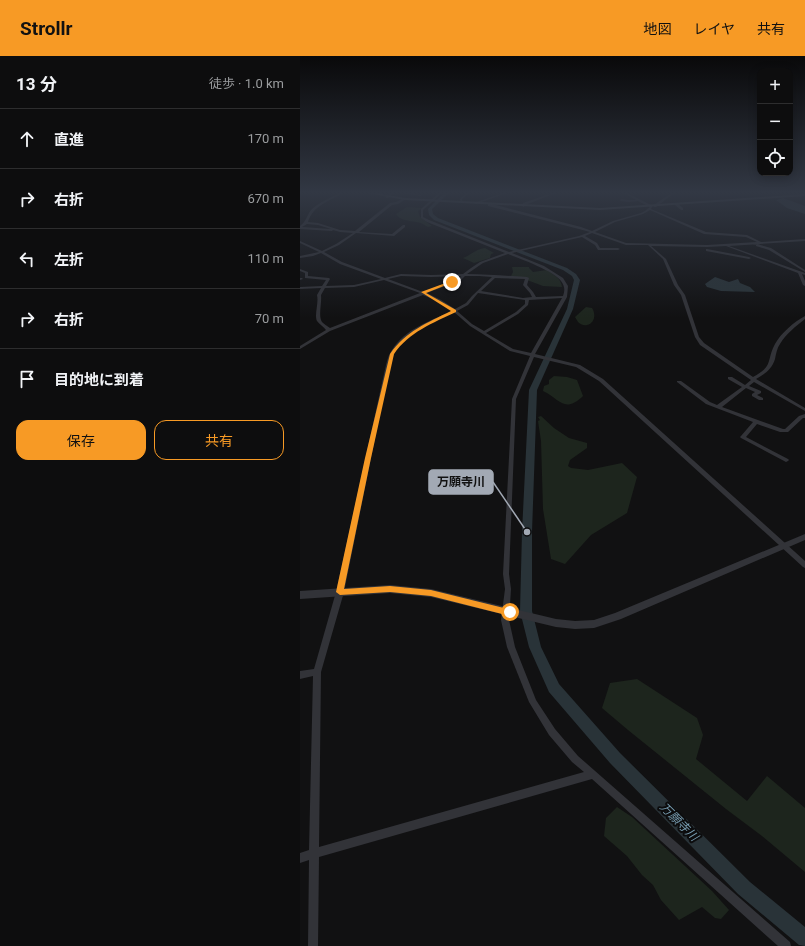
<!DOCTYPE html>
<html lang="ja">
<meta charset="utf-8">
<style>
body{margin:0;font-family:Roboto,"Noto Sans JP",sans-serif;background:#161617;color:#f1f3f6}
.controls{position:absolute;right:12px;top:12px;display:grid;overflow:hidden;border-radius:8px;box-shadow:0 2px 10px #0003}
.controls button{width:36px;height:36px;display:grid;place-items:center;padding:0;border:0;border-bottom:1px solid #2d2d2e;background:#0d0d0e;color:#f1f3f6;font:20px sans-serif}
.stop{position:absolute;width:12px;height:12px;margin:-9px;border:3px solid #f79a25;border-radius:50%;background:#fff}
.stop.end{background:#f79a25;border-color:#fff;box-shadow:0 1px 4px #0008}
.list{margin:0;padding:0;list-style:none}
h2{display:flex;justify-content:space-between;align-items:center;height:52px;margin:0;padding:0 16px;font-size:17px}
h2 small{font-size:13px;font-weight:400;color:#9a9c9e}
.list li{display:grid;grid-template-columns:26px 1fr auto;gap:12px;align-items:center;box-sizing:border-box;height:60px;padding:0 16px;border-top:1px solid #2d2d2e}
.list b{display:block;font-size:15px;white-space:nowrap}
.list em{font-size:13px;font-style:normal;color:#9a9c9e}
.actions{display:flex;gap:8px;padding:12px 16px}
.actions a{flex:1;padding:9px 0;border:1px solid #f79a25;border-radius:12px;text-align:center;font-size:14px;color:#f79a25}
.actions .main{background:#f79a25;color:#111}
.icon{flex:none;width:22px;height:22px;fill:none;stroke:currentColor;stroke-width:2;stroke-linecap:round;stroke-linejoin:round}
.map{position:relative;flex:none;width:505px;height:890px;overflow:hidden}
header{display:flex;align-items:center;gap:24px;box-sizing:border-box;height:56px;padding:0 20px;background:#f79a25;color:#111}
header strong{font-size:19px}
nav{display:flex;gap:22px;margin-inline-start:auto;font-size:14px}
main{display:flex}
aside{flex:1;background:#0d0d0e}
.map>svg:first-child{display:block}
.green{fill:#1d251d}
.water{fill:#293338}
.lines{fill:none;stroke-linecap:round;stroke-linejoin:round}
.river{fill:#293338;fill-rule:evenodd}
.minor{fill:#323338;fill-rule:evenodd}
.tertiary{fill:#323338;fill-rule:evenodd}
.secondary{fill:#404348;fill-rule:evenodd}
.route{fill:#f79a25}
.labels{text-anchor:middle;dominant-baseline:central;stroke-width:4;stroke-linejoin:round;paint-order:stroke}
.water-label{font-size:12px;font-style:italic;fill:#779cb0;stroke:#0c0c0d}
.leader{fill:none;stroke:#a2a9b4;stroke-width:1.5}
.callout-dot{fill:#a2a9b4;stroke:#0c0c0d;stroke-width:1.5}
.callout{fill:#a2a9b4;stroke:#a2a9b4;stroke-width:1.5}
.callout-label{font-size:12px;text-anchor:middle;font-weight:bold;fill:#111}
</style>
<header>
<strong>Strollr</strong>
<nav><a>地図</a><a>レイヤ</a><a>共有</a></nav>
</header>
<main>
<aside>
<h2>13 分<small>徒歩 · 1.0 km</small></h2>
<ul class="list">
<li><svg class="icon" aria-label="ahead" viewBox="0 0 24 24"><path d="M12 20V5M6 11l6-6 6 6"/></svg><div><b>直進</b></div><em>170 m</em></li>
<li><svg class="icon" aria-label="right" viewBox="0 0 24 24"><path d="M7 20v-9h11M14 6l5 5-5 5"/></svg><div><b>右折</b></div><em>670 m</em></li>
<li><svg class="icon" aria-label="left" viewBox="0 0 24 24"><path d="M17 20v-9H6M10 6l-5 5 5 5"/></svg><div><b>左折</b></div><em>110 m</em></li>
<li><svg class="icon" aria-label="right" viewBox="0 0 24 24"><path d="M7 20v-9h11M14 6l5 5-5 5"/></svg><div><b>右折</b></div><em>70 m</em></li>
<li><svg class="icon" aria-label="arrive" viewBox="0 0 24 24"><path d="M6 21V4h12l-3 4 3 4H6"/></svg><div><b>目的地に到着</b></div></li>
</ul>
<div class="actions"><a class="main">保存</a><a>共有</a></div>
</aside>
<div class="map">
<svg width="505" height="890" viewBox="0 0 505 890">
<rect width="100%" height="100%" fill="#111112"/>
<path class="green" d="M 107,151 L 122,152 L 118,155 L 120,161 L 132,170 L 128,171 C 125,169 120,166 116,166 C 110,165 99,164 96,158 Z
M 185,192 L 194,197 L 191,198 L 190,202 L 174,207 L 163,202 C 171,199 176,193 185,192 Z
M 212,211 L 229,211 L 229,212 L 233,216 L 247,214 C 254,219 261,222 262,231 L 243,230 L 227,224 L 228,222 L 211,220 L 213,216 Z
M 286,251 L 292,252 C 296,258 295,267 287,269 C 284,270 280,268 278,266 L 275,261 Z
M 254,320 L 267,321 L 277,324 L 283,340 C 264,358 260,343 243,335 L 244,330 L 249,328 L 249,324 Z
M 241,360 L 254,372 L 269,382 L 287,387 L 287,392 L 270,404 L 268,410 L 271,412 L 288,414 L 322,407 L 337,421 L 327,457 L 291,479 L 265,508 L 251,503 L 243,453 L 241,385 L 238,365 L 240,364 L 238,361 Z
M 337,623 L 397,662 L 403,679 L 396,703 L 447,745 L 467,720 L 505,752 L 505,816 L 462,780 L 426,753 L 328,674 L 302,652 L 310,627 Z
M 317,751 L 332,761 L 412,835 L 429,854 L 421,863 L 415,862 L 402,851 L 379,864 L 361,844 L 353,829 L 342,819 L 327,800 L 304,780 L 306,762 Z"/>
<path class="water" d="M 483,142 L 505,150 L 505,158 L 487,152 L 476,144 Z
M 415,221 L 429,226 L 438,223 L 440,227 L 450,231 L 455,236 L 421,235 L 407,231 L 405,228 Z"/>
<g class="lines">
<path class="river" d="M 144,137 L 149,137 L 132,153 L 133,158 L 138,162 L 267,212 L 276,218 L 280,224 L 273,253 L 237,334 L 232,476 L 232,555 L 241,591 L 259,628 L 320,697 L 450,826 L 505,871 L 505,890 L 499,889 L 438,838 L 310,707 L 249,636 L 229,591 L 220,555 L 222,476 L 229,334 L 267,253 L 274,224 L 272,220 L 263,214 L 134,164 L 129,159 L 128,153 Z"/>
<path class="minor" d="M 40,137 L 43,137 C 30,145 13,149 8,166 L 18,167 L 40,174 L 55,175 L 90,147 L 96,146 L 104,142 L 106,143 L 98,148 L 92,149 L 59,176 L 92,178 L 103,169 L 105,169 L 105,171 L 94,180 L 56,177 L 39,189 L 24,196 L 42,206 L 85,222 L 101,218 L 131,219 L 163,218 L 171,212 L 180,206 L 205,197 L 127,166 L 121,162 L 121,153 L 139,137 L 142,137 L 123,154 L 123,161 L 129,164 L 209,196 L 279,180 L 290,176 L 279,173 L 188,150 L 188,147 L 281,171 L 292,175 L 313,165 L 341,157 L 345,155 L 350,151 L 338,145 L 329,146 L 320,145 L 321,143 L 329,144 L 336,144 L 324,137 L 327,137 L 351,149 L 353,149 L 351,153 L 406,176 L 447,179 L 461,186 L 505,183 L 505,185 L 429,190 L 505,217 L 505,219 L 502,218 L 505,225 L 505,230 L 503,229 L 498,217 L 426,190 L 407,191 L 351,190 L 366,203 L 378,229 L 385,239 L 399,281 L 404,287 L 453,321 C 474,310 466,305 475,288 C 481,277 494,266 505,260 L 505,263 C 496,270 486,278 480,288 C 477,292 476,298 475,303 C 472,313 465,318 456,323 L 505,352 L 505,355 L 454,326 L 449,330 L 461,335 L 461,337 L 457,339 L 463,342 L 463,344 L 459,344 L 452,340 L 452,338 L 455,336 L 446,332 L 422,351 L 483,373 L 485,373 L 499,360 L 505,358 L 505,362 L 503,362 L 488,376 L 480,376 L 457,368 L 446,381 L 488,403 L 489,404 L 488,405 L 486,406 L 441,382 L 440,381 L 441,380 L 453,366 L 406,348 L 377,326 L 377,325 L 381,325 L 410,346 L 417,349 L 442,331 L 428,323 L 428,321 L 432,321 L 445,329 L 451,324 L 400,289 L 395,281 L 381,239 L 374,229 L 363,203 L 348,189 L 326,189 L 292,177 L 285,180 L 297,187 L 300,192 L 318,192 L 320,193 L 318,194 L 298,194 L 295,189 L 282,181 L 212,197 L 244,210 L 263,222 L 268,230 L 267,241 L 235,298 L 280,309 L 303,323 L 505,505 L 505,512 L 503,511 L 299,325 L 276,311 L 234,301 L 216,343 L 209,518 L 211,533 L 209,564 L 215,591 L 236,644 L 255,673 L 278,700 L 490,886 L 491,890 L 478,890 L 292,723 L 19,801 L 18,890 L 8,890 L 9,804 L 0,807 L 0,797 L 9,794 L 13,620 L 0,623 L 0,615 L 14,613 L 36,536 L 84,318 C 86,310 87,301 92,294 C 105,273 130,265 152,255 L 139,246 L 123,239 L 30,275 L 0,293 L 0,290 L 26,274 C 24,271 19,268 17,265 C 14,259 19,247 17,239 L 21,232 L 0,233 L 0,231 L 22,230 L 26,224 L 5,222 L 5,217 L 0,215 L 0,213 L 8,216 L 8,220 L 29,222 L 30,223 L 26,230 L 54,229 L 81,223 L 40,208 L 21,197 L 13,200 L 0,202 L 0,200 L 19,196 L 0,187 L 0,185 L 22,195 L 36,188 L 53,177 L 40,176 L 33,174 L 32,175 L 0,173 L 0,170 C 6,166 7,159 11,154 C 19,146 30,142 40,137 ZM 350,154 L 404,178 L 446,181 L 457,186 L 407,189 L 326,187 L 295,176 L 315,166 L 343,158 ZM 7,168 L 18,169 L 31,173 L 2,171 ZM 208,198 C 221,203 254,215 261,225 C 265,230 265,235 263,240 L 236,241 L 233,236 L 227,229 L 229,222 L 227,221 C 207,220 187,218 167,218 L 183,207 ZM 101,220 L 131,221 L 161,220 L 159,222 L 123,236 L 88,223 ZM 165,220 L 179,220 L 192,221 L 172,240 L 166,247 L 155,253 L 141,244 L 127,237 L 161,224 ZM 195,222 L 225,223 L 223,229 L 230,237 L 232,241 L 223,242 L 181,235 ZM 84,224 L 120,237 L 30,272 C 27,270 24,268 22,266 C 18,260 22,247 21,239 L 25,232 L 54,231 ZM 178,237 L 225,244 L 225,248 L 216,256 L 184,275 L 172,268 L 157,255 L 168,249 ZM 262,242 L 231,297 L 213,293 L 186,277 L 218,258 L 228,249 L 229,244 ZM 154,256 L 170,270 L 210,295 L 230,300 L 212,343 L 203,518 L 205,533 L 201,564 L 207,591 L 229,646 L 249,679 L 272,706 L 284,716 L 19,791 L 21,616 L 44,536 L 88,318 C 91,310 92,301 96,294 C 109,274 134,266 154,256 Z
M 91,137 L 94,137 L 88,142 L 86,142 L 86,140 Z
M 102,137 L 110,137 L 122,139 L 121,140 Z
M 166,137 L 169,137 L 162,143 L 163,147 L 161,147 L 160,143 Z
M 203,137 L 207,137 L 176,148 L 174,147 Z
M 252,137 L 256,137 L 225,149 L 224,151 L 222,150 L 223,147 Z
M 371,137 L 374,137 L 356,151 L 354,151 L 354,149 Z
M 375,147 L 377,147 L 383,152 L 383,154 L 381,154 L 375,149 Z
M 457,188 L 471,192 L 505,214 L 505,216 L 469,194 L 456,190 L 456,188 Z
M 407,193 L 449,201 L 451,202 L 449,203 L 406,195 L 406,193 Z
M 0,222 L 2,222 L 3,223 L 0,224 Z"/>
<path class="tertiary" d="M 505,478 L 505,484 L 321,563 L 294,572 L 275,573 L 256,571 L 131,541 L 90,537 L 0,543 L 0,535 L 90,529 L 131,533 L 256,563 L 275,565 L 294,564 L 315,557 Z"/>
<path class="secondary" d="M 67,137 L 76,137 L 105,142 L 300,152 L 505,138 L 505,140 L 300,154 L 105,144 Z"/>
</g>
<linearGradient id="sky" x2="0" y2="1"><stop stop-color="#09090a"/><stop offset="0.52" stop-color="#323844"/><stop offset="1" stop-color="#323844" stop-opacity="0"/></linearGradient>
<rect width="505" height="262" fill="url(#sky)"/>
<path class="route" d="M 151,225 L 154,226 L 126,237 L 156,254 L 156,256 C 133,267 109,276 94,298 L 71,402 L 44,533 L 90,530 L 131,534 L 212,554 L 212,559 L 210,560 L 131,540 L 90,536 L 40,539 L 36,536 L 65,402 L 90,298 C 106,275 127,267 151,255 L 121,236 Z"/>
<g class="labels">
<g class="water-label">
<text transform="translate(379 766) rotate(45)">万願寺川</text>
</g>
</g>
<path class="leader" d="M227 476L193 426"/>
<circle class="callout-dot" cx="227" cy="476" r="4"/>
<rect class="callout" x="129" y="414" width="64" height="24" rx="4"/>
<g class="callout-label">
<text x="161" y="430">万願寺川</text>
</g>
</svg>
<div class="controls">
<button>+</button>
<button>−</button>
<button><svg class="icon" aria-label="locate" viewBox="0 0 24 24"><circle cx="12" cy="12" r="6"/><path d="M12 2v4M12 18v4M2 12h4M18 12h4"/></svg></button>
</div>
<div class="stop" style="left:210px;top:556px"></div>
<div class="stop end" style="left:152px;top:226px"></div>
</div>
</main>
